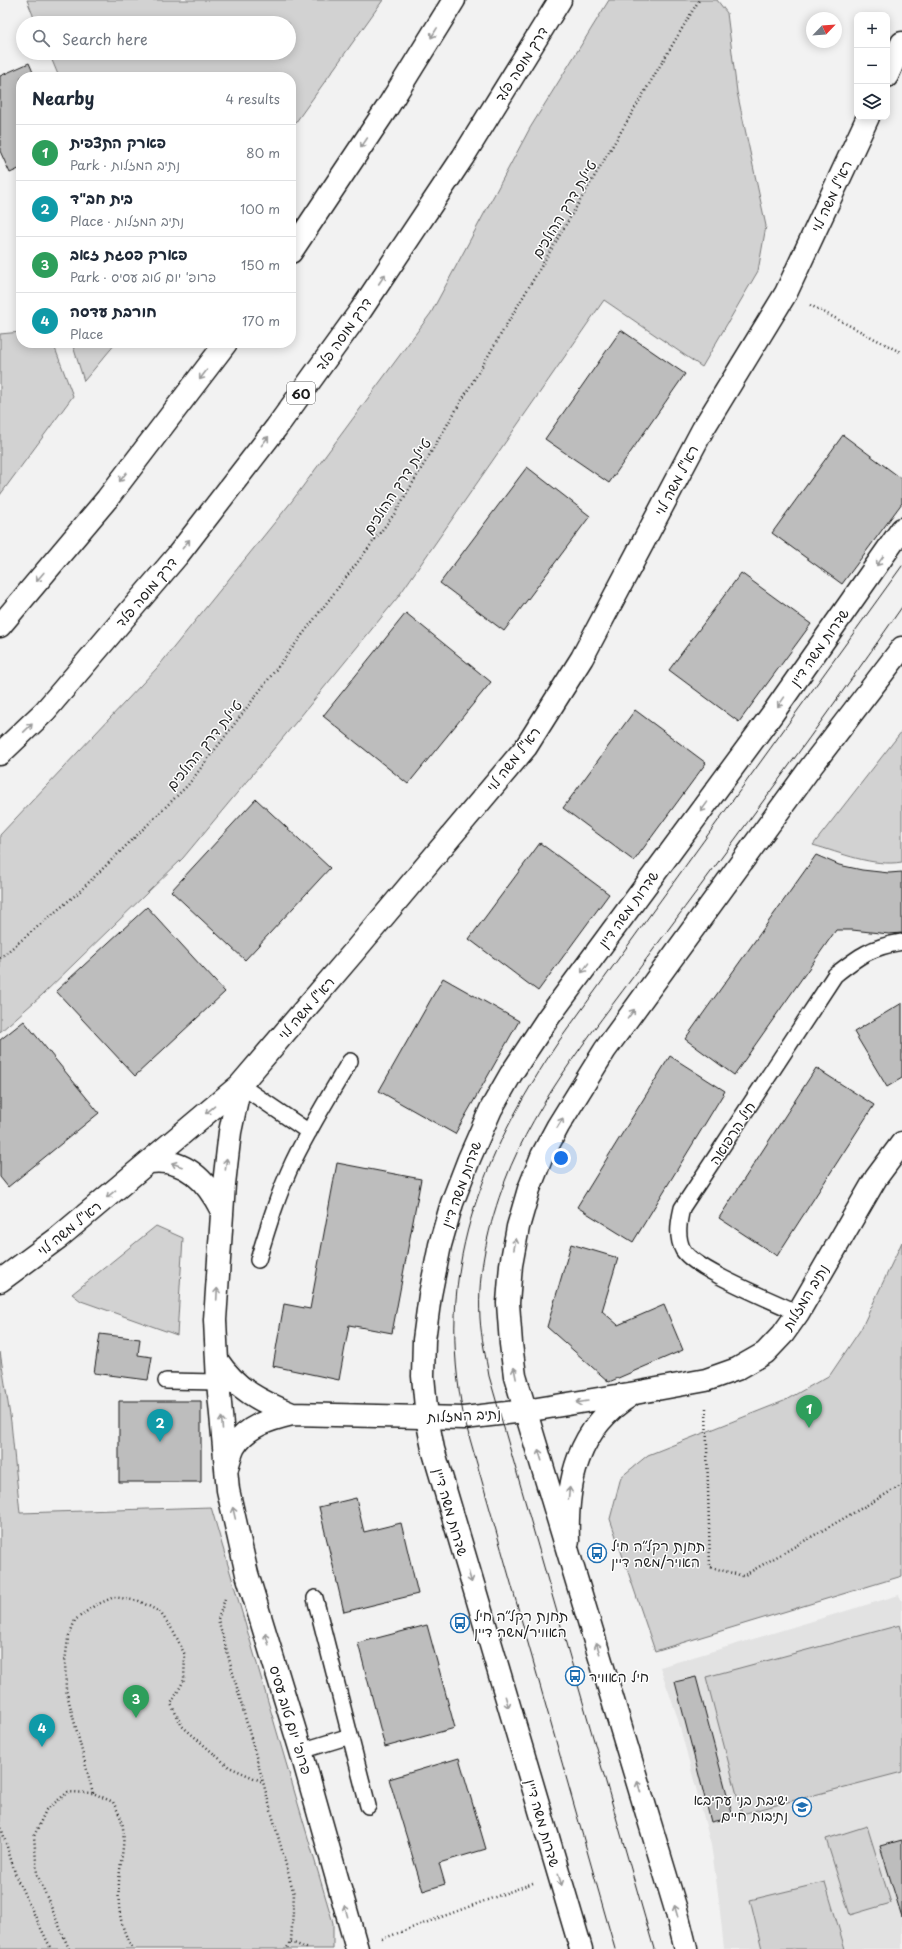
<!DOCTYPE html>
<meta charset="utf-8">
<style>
body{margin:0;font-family:"Playpen Sans","Playpen Sans Hebrew",sans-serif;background:#f2f2f3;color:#1f2937}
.controls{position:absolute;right:12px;top:12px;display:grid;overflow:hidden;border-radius:8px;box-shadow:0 2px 10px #0003}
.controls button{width:36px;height:36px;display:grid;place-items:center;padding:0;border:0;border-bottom:1px solid #e0e1e3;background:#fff;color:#1f2937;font:20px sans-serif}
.compass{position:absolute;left:806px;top:12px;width:36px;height:36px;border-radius:50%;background:#fff;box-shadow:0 2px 10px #0003;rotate:65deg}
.you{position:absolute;left:561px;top:1158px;width:14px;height:14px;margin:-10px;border:3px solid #fff;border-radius:50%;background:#1a73e8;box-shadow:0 0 0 6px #1a73e833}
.badge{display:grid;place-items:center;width:26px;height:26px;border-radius:50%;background:#1f6fb2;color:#fff;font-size:13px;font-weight:700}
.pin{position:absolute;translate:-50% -33px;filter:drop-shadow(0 1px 2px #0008)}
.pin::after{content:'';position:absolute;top:21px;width:14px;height:12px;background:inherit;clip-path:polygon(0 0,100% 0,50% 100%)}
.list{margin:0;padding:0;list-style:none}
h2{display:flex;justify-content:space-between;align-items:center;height:52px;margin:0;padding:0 16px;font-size:17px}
h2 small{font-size:13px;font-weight:400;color:#747a83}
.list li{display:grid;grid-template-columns:26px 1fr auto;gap:12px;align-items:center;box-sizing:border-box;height:56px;padding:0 16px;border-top:1px solid #e0e1e3}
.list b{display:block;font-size:15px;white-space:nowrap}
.list p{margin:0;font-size:13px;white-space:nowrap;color:#747a83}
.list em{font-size:13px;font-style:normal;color:#747a83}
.icon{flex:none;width:22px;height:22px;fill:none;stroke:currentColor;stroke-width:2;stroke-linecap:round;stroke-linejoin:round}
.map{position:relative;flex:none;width:902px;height:1949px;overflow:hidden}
.search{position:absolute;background:#fff;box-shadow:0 2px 10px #0003;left:16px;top:16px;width:280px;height:44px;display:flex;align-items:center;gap:10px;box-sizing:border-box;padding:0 14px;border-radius:22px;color:#747a83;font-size:15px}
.panel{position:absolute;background:#fff;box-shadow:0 2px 10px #0003;left:16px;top:72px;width:280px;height:276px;border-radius:16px}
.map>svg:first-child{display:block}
.built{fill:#e2e2e2}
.green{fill:#d2d2d2;stroke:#777}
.building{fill:#bdbdbd;stroke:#1c1c1c}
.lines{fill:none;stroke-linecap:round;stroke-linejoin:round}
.service-casing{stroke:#1c1c1c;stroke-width:18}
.minor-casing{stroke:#1c1c1c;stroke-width:25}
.tertiary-casing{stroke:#1c1c1c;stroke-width:25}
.trunk-casing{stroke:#1c1c1c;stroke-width:25}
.path{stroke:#1c1c1c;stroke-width:2.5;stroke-dasharray:1 3;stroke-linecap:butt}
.service{stroke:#fff;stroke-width:15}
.minor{stroke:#fff;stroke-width:22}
.tertiary{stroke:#fff;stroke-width:22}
.trunk{stroke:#fff;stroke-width:22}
.tram{stroke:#1c1c1c;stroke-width:1}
.oneway{stroke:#999}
.labels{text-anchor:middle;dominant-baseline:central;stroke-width:3;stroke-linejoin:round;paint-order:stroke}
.shield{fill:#fff;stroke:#606060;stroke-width:1}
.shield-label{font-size:13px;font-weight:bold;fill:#1c1c1c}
.street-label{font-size:14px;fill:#1c1c1c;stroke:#fff}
.poi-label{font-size:14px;fill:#1c1c1c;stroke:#fff;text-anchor:start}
</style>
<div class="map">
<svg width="902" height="1949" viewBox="0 0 902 1949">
<rect width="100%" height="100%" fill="#f2f2f2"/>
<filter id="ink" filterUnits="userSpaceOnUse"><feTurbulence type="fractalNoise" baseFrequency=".025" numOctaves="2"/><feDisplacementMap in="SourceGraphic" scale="8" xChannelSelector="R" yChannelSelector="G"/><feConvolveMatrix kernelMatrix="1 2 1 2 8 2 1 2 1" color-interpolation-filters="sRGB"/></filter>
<g filter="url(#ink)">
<path class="built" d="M 899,1595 L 902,1601 L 902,1949 L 724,1949 L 718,1893 L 711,1845 L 677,1716 L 660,1667 Z"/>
<path class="green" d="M 27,0 L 383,0 L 291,129 L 291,77 L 59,77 L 49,53 L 289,53 L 289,23 L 36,23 Z
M 609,0 L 717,0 L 727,13 L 737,92 L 766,226 L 758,271 L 702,367 L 604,300 L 398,597 L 296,722 L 183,858 L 42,995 L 0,1032 L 0,835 L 157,668 L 292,501 L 431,313 L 530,128 Z
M 21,332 L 21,343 L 53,343 L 73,396 L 0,495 L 0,334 Z
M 72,343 L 116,343 L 84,381 Z
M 902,731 L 902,862 C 873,867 841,853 813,845 Z
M 156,1226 L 183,1238 L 177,1335 L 81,1301 L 72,1294 Z
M 902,1242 L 902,1576 L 655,1651 L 610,1519 L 621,1477 L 648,1455 L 784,1401 L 830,1375 L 861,1329 Z
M 0,1352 L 11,1422 L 20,1513 L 211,1507 L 333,1923 L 333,1949 L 0,1949 Z
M 900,1625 L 902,1632 L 902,1772 L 742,1814 L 706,1677 Z
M 867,1826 L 891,1903 L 850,1915 L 826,1839 Z
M 825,1882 L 845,1949 L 762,1949 L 750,1900 Z"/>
<path class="building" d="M 29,63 L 35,77 L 21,77 L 21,168 L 10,173 L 0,151 L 0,76 Z
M 621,330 L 685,374 L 609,483 L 545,439 Z
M 843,435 L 902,479 L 902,503 L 842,584 L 772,533 Z
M 527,467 L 590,516 L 504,631 L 440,583 Z
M 741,573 L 811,624 L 739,722 L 669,670 Z
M 406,613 L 491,682 L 408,784 L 323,716 Z
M 635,710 L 706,763 L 634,861 L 563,808 Z
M 256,799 L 330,868 L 245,960 L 171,891 Z
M 540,843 L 609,894 L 538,991 L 469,939 Z
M 816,855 L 839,865 L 862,870 L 889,873 L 902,872 L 902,933 L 889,934 L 852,930 L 836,930 L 734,1075 L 685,1039 Z
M 147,907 L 225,992 L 135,1076 L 56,991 Z
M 443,978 L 519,1021 L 455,1134 L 379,1091 Z
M 902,1003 L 902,1078 L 887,1087 L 854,1032 Z
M 24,1021 L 99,1113 L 8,1187 L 0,1177 L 0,1040 Z
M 670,1056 L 725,1091 L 633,1242 L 577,1207 Z
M 816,1068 L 874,1105 L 777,1256 L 719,1218 Z
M 337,1163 L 421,1179 L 392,1333 L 349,1325 L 339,1380 L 273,1366 L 284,1304 L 310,1309 Z
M 571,1244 L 618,1258 L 602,1311 L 618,1325 L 664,1305 L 683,1350 L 609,1382 L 547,1327 Z
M 100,1334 L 140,1339 L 138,1355 L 152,1357 L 148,1380 L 94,1373 Z
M 119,1401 L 201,1401 L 201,1482 L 119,1482 Z
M 356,1498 L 364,1532 L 401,1523 L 418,1594 L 344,1612 L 319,1507 Z
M 427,1625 L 455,1728 L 385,1747 L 358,1643 Z
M 696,1677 L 733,1817 L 711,1822 L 675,1682 Z
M 459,1758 L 486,1849 L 439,1863 L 445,1884 L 423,1891 L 389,1779 Z
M 902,1840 L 902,1917 L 880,1846 Z"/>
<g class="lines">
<g class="service-casing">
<path id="service" d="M 240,1085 L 309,1132
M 258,1260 C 268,1227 278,1194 293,1162 C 310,1127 330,1094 350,1061
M 798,1313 C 774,1301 695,1270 683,1250 C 676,1237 679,1221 682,1208 L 835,975 C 859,956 871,947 902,942
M 166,1381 L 218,1382
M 315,1598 L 368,1806
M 301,1751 L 350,1736"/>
</g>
<g class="minor-casing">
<path id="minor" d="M 887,76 L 902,43
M 240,1085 L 230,1132 L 224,1184 L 215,1320 L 218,1382 L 228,1490 L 247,1574 L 301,1751 L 357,1949
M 150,1162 C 186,1158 207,1181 222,1211
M 0,1281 L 58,1238 L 240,1085 L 352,954 L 526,747 L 582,658 L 703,429 L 786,293 L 868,117
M 217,1360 C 237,1390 260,1401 292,1414
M 227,1468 C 229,1461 231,1453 234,1447 C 246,1426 271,1419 292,1414 L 464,1418 L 525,1411 L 635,1393 L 706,1380 L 737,1369 L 765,1353 L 783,1334 L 798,1313 L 876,1178 L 902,1143
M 568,1541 C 566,1483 577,1428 631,1395"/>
</g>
<g class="tertiary-casing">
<path id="tertiary" d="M 581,1949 L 433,1449 L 427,1418 L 423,1376 L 424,1340 L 430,1295 L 440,1245 L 452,1203 L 469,1159 L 491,1109 L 511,1074 L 548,1018 L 773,713 L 902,529
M 686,1949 L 677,1913 L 515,1376 L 511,1344 L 508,1303 L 511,1265 L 518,1227 L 529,1189 L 542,1156 L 558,1126 L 605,1050 L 813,764 L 902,648"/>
</g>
<g class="trunk-casing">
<path id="trunk" d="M 291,252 L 387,108 L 454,0
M 0,626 L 107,499 L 226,343
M 0,754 L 45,711 L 177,556 L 276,428 L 361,310 L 463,157 L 560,0"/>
</g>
<path class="path" d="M 810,305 L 902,353
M 0,958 L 78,893 L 188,785 L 395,513 L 699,0
M 706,1408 L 710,1567 L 743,1576 L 902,1485
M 225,1599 L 218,1619 L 294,1894 L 291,1942 L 286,1949
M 93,1793 L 66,1690 L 65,1661 L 68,1639 L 75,1620 L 94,1606 L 114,1597 L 139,1601 L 160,1612 L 174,1632 L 185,1655 L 184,1680 L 171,1704 L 182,1726 L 229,1767 L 263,1782
M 0,1824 L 17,1879 L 51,1949
M 382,1939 L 533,1883
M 291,1942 L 309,1949
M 69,1949 L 37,1874 L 34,1836 L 46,1810 L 68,1792 L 93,1793 L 113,1802 C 116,1808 120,1815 122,1822 C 125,1835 123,1849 121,1862 C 117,1893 116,1922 133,1949"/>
<use href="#service" class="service"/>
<use href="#minor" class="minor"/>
<use href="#tertiary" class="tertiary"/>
<use href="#trunk" class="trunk"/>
<path class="tram" d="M 615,1949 L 464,1418 C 434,1273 480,1159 559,1041 L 902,566
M 654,1949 L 489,1376 C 486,1357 481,1337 480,1318 C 477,1272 489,1224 505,1181 C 535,1100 602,1020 653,950 C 737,837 821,724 902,607"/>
</g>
<defs><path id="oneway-shaft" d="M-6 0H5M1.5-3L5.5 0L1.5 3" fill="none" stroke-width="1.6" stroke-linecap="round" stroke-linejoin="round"/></defs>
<g class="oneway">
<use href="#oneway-shaft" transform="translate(434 33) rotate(122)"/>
<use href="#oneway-shaft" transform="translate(364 143) rotate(124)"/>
<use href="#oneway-shaft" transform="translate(382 279) rotate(-56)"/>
<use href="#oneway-shaft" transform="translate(203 375) rotate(127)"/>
<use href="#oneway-shaft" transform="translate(265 441) rotate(-52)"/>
<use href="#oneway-shaft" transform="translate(123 477) rotate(128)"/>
<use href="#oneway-shaft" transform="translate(186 544) rotate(-52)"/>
<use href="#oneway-shaft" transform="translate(880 561) rotate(125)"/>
<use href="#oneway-shaft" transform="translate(40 577) rotate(130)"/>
<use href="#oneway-shaft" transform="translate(781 702) rotate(125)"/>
<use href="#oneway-shaft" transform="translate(28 728) rotate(-44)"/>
<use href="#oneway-shaft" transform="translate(704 807) rotate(126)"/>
<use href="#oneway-shaft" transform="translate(585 968) rotate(126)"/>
<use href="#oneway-shaft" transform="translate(631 1014) rotate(-54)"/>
<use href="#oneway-shaft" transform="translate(210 1110) rotate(140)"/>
<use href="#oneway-shaft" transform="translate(560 1123) rotate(-59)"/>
<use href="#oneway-shaft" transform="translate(226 1164) rotate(-84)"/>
<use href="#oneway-shaft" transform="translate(177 1165) rotate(-160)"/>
<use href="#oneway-shaft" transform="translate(111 1194) rotate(140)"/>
<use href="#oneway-shaft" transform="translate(515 1244) rotate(-79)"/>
<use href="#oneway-shaft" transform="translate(217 1294) rotate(-87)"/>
<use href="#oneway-shaft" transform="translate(515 1373) rotate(-101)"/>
<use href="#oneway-shaft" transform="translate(582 1402) rotate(171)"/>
<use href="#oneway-shaft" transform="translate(222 1423) rotate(-95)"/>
<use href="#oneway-shaft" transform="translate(540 1455) rotate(-107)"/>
<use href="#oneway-shaft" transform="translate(569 1493) rotate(-84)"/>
<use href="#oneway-shaft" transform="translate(234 1513) rotate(-103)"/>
<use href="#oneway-shaft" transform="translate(470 1577) rotate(74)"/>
<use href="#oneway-shaft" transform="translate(267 1639) rotate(-107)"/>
<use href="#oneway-shaft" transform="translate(598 1648) rotate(-106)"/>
<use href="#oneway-shaft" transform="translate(507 1702) rotate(74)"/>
<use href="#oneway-shaft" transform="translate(639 1787) rotate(-106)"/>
<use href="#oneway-shaft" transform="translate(560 1880) rotate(73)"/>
<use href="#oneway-shaft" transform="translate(346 1911) rotate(-106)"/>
<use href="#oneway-shaft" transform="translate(676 1911) rotate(-106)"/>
</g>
</g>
<defs>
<g id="bus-ring" transform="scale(1)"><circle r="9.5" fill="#fff" stroke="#1f6fb2" stroke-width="1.5"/><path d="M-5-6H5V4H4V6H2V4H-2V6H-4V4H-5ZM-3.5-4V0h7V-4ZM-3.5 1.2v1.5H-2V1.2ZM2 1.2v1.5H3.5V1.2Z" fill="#1f6fb2"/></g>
<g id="school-ring" transform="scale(1)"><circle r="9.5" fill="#fff" stroke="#1f6fb2" stroke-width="1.5"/><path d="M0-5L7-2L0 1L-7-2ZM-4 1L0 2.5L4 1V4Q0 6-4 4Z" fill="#1f6fb2"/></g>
</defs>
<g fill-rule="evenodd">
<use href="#bus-ring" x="597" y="1553"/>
<use href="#bus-ring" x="460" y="1623"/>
<use href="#bus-ring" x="575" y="1676"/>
<use href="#school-ring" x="802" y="1807"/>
</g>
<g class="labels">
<rect class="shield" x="287" y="382" width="28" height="22" rx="3"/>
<g class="shield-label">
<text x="301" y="393">60</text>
</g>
<g class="street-label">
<text transform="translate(521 64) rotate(-58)">דרך מוסה פלד</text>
<text transform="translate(831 196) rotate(-65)">רא"ל משה לוי</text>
<text transform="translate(564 209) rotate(-59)">טיילת דרך ההולכים</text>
<text transform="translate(343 334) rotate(-55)">דרך מוסה פלד</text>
<text transform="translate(676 480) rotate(-62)">רא"ל משה לוי</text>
<text transform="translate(397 486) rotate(-57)">טיילת דרך ההולכים</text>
<text transform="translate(146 592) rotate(-50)">דרך מוסה פלד</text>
<text transform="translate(819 647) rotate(-55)">שדרות משה דיין</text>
<text transform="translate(204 745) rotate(-51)">טיילת דרך ההולכים</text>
<text transform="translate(513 759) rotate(-52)">רא"ל משה לוי</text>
<text transform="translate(628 909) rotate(-54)">שדרות משה דיין</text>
<text transform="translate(306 1008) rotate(-49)">רא"ל משה לוי</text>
<text transform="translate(732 1133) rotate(-57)">חיל הרפואה</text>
<text transform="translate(461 1184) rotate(-70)">שדרות משה דיין</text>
<text transform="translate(69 1228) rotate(-39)">רא"ל משה לוי</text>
<text transform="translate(805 1297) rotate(-59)">נתיב המזלות</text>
<text transform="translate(464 1415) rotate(-3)">נתיב המזלות</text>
<text transform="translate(451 1512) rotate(74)">שדרות משה דיין</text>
<text transform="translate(291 1720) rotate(73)">פרופ' יום טוב עסיס</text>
<text transform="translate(543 1823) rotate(74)">שדרות משה דיין</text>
</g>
<g class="poi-label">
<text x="611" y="1545">תחנת רקל״ה חיל<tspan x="611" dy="16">האויר/משה דיין</tspan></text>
<text x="474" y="1615">תחנת רקל״ה חיל<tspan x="474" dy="16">האוויר/משה דיין</tspan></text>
<text x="589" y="1676">חיל האוויר</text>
<text x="788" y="1799" text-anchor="end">ישיבת בני עקיבא<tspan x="788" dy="16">נתיבות חיים</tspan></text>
</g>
</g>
</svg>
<div class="controls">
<button>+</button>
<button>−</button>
<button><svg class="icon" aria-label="layers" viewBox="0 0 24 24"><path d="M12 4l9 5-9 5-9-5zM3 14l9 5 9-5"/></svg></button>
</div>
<svg class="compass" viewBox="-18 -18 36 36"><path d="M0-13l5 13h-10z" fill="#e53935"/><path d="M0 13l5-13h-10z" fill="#747a83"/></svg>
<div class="you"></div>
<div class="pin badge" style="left:809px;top:1428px;background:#2e9e5b">1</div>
<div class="pin badge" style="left:160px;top:1442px;background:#0f9aa8">2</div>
<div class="pin badge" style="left:136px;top:1718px;background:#2e9e5b">3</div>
<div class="pin badge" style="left:42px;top:1747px;background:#0f9aa8">4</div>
<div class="search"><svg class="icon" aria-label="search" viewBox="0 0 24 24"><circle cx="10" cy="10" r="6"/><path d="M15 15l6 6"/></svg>Search here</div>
<section class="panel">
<h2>Nearby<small>4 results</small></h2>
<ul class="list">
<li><span class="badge" style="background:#2e9e5b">1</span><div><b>פארק התצפית</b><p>Park · נתיב המזלות</p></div><em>80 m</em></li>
<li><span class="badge" style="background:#0f9aa8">2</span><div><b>בית חב&quot;ד</b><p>Place · נתיב המזלות</p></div><em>100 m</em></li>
<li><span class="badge" style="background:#2e9e5b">3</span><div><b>פארק פסגת זאב</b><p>Park · פרופ' יום טוב עסיס</p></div><em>150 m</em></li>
<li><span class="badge" style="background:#0f9aa8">4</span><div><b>חורבת עדסה</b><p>Place</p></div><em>170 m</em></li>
</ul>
</section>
</div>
